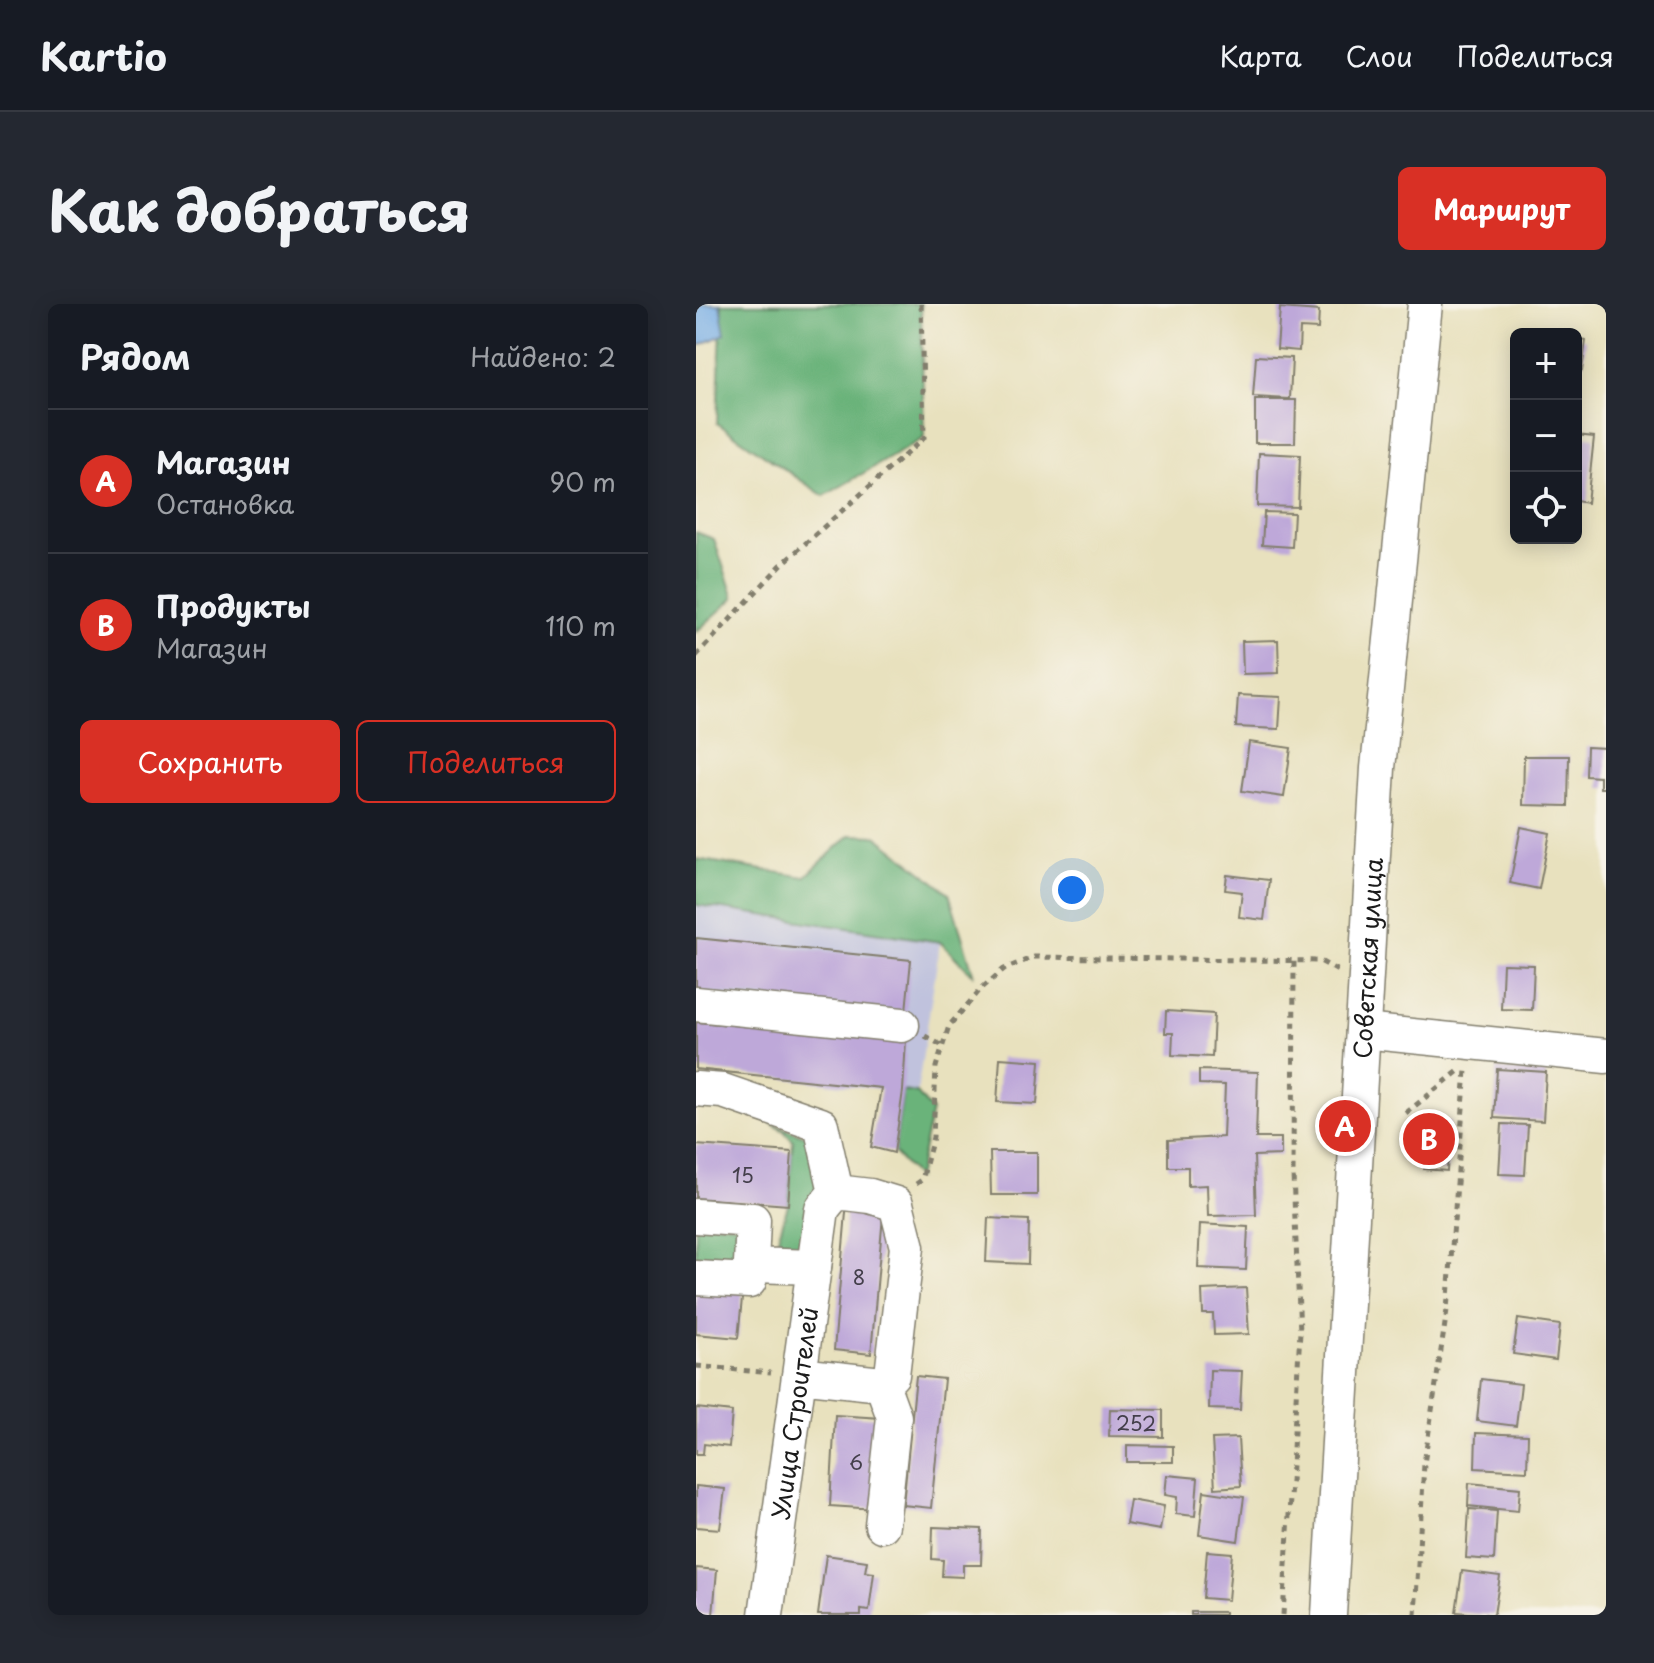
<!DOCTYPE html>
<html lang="ru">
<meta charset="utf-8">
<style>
body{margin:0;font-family:"Playpen Sans",sans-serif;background:#242831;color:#f1f3f6}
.controls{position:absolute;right:24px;top:24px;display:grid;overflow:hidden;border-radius:12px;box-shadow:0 4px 20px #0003}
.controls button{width:72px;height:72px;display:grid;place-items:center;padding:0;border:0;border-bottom:2px solid #363941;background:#171b24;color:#f1f3f6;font:40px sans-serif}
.you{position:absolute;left:376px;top:586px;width:28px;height:28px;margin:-20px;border:6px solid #fff;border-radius:50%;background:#1a73e8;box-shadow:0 0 0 12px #1a73e833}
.badge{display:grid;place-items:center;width:52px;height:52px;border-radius:50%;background:#d93025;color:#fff;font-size:26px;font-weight:700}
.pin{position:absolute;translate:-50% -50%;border:4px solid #fff;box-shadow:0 2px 8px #0006}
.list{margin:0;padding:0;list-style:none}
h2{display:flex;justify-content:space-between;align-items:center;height:104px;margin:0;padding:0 32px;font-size:34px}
h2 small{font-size:26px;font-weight:400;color:#9ea1a6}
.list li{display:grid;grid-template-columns:52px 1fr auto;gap:24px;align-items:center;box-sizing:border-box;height:144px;padding:0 32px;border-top:2px solid #363941}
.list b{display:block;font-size:30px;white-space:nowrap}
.list p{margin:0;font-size:26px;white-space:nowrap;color:#9ea1a6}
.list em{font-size:26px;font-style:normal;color:#9ea1a6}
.actions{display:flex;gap:16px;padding:24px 32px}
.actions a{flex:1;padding:18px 0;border:2px solid #d93025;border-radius:12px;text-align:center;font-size:28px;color:#d93025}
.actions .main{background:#d93025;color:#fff}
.icon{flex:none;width:44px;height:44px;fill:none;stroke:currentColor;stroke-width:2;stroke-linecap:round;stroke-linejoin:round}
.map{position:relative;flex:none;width:910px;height:1311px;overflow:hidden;border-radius:12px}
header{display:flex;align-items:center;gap:48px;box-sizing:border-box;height:112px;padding:0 40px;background:#171b24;border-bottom:2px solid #363941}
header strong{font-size:38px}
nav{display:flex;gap:44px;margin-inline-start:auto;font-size:28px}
.intro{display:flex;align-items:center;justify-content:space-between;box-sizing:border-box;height:192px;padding:0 48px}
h1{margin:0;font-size:56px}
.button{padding:20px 36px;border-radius:12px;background:#d93025;color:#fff;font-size:28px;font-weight:700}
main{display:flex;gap:48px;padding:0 48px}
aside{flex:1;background:#171b24;border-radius:12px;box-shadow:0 4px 20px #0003}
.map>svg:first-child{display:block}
.industrial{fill:#c0c2dd}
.forest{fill:#6bb37a;stroke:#44684b;stroke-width:2}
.water{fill:#77ade5;stroke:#4a6480;stroke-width:2}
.building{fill:#bea8d9}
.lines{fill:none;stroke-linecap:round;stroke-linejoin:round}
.minor-casing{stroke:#827e6d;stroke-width:37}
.path{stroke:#827e6d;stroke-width:5;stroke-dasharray:6 6;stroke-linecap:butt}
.minor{stroke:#fff;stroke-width:34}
.labels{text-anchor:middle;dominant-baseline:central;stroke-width:6;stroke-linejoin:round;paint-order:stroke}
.number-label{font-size:20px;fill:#443f4b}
.street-label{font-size:24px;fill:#1c1c1c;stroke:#f7f3e8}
</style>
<header>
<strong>Kartio</strong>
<nav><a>Карта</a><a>Слои</a><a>Поделиться</a></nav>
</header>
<div class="intro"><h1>Как добраться</h1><a class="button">Маршрут</a></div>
<main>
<aside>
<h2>Рядом<small>Найдено: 2</small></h2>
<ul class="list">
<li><span class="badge">A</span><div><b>Магазин</b><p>Остановка</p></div><em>90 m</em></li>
<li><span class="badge">B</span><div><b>Продукты</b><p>Магазин</p></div><em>110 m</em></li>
</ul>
<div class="actions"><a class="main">Сохранить</a><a>Поделиться</a></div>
</aside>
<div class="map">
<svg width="910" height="1311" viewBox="0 0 910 1311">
<rect width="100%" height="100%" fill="#f7f3e8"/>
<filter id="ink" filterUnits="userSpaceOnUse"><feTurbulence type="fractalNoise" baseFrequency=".0125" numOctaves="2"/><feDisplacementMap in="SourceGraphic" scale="16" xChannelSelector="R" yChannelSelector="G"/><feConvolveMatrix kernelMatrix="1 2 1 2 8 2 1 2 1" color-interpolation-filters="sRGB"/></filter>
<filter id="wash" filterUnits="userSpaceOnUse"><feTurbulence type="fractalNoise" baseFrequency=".006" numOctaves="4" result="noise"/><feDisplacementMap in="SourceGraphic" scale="32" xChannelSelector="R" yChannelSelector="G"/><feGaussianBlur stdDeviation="1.8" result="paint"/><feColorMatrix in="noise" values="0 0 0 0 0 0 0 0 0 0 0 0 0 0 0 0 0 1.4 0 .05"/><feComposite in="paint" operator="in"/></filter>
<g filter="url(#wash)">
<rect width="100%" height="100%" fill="#e8e1be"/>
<path class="industrial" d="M 0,601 L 244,639 L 221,789 L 0,765 Z"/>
<path class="forest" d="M 26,0 L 225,0 L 228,134 L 128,192 L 21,119 Z
M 0,228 L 18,235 L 38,294 L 0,328 Z
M 154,531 L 180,532 L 253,589 L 278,672 L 244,638 L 0,601 L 0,555 L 109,573 Z
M 207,787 L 221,789 L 236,807 L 221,874 L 198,849 Z
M 75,819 L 119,836 L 130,860 L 111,931 L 102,941 L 93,946 L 86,942 L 82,934 L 92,901 L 97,837 L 88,827 Z
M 0,917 L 48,922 L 44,967 L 0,963 Z"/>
<path class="water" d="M 0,0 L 24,0 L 29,30 L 2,42 Z"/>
<g id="blocks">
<path class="building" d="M 584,4 L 623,7 L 622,25 L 604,24 L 603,47 L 581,45 Z
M 880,34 L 890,36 L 886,67 L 880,66 Z
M 560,52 L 596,54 L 594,95 L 557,93 Z
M 559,96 L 600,96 L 599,139 L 559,139 Z
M 880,131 L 898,133 L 891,199 L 880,197 Z
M 563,149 L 604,151 L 602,203 L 561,202 Z
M 568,208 L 598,209 L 596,243 L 566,241 Z
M 582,336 L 583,369 L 547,370 L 546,337 Z
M 542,391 L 585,393 L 583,425 L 540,423 Z
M 553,438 L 595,444 L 588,493 L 546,487 Z
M 891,443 L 910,444 L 910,484 L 904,484 L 904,473 L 890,472 Z
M 828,452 L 873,452 L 872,502 L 827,501 Z
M 825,523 L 854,529 L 843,585 L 814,579 Z
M 531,571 L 573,576 L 568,616 L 543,613 L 546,588 L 529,586 Z
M 0,634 L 215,656 L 210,707 L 0,686 Z
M 807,660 L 838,661 L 836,706 L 805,705 Z
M 470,707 L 518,710 L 516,753 L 476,751 L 477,729 L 469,729 Z
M 0,718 L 210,736 L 207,787 L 198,849 L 175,843 L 185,784 L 0,765 Z
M 304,754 L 344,757 L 341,800 L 301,798 Z
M 801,765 L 850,768 L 847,817 L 798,814 Z
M 503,766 L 562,768 L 560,834 L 585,834 L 585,851 L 558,852 L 560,911 L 512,912 L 511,881 L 492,882 L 492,863 L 472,863 L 472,836 L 527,833 L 529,781 L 503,780 Z
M 731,815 L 754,817 L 751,867 L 728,865 Z
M 806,820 L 832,821 L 829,871 L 803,870 Z
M 0,841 L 96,848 L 92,901 L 0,894 Z
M 294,848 L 341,848 L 341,891 L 295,891 Z
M 151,897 L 188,900 L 175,1050 L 138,1046 Z
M 292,914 L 333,916 L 332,960 L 290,958 Z
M 504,920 L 552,923 L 550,966 L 502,964 Z
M 0,981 L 47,985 L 42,1034 L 0,1030 Z
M 550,984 L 553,1030 L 518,1031 L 517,1010 L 507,1010 L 506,986 Z
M 822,1015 L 864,1021 L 860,1056 L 817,1050 Z
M 514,1066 L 546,1067 L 544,1106 L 513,1105 Z
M 220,1072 L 248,1075 L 235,1204 L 207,1201 Z
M 785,1075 L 825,1080 L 820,1122 L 781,1117 Z
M 0,1104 L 36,1108 L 33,1143 L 8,1140 L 7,1150 L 0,1150 Z
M 414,1105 L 467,1106 L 467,1133 L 413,1132 Z
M 139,1111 L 185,1114 L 180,1205 L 134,1202 Z
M 780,1129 L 832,1131 L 831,1167 L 779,1164 Z
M 542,1134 L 545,1182 L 519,1184 L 516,1135 Z
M 431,1141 L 477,1142 L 477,1158 L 431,1158 Z
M 471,1171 L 502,1174 L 499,1212 L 480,1210 L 481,1193 L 469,1191 Z
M 773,1179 L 824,1184 L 822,1207 L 772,1202 Z
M 0,1182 L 29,1185 L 24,1225 L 0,1223 Z
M 508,1187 L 548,1193 L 542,1237 L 503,1231 Z
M 434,1196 L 468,1202 L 464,1226 L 430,1220 Z
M 773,1205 L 801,1207 L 798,1256 L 770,1254 Z
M 237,1223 L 286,1225 L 285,1261 L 267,1261 L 267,1273 L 246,1272 L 247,1256 L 236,1255 Z
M 511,1247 L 536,1249 L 532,1296 L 507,1294 Z
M 130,1251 L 171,1257 L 169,1268 L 178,1269 L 173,1307 L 165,1306 L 165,1311 L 122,1311 Z
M 0,1264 L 21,1266 L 17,1311 L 0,1310 Z
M 766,1267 L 804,1272 L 798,1311 L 760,1308 Z
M 495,1308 L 529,1308 L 529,1311 L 495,1311 Z"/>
</g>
</g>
<g filter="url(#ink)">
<use href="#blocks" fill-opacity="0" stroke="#827e6d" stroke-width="2"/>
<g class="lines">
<g class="minor-casing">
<g id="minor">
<path d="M 0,700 L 206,721"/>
<path d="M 667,727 L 910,752"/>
<path d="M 0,785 L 27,787 L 125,821 L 140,888"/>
<path d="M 0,912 L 57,916 L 55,961 L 118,963"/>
<path d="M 0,974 L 53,977 L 55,961"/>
<path d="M 186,1080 L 198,1113 L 186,1221"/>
<path id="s1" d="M 70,1311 L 126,905 L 140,888 L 174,892 L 200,900 L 211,943 L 196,1071 L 186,1080 L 103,1071"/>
<path id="s2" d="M 633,1311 L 682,464 L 729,0"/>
</g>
</g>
<path class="path" d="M 0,352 L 85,261 L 228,134 L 225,0
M 229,732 L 247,742
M 710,809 L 765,765
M 220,880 L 226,876 L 237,833 L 240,763 L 253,722 L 285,685 L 308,665 L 338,653 L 624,657 L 642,667
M 0,1062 L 75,1069
M 587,1311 L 604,1028 L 597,871 L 598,656
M 719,1311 L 728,1160 L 751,1006 L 770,766"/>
<use href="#minor" class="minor"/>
</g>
</g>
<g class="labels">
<g class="number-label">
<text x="47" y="871">15</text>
<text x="163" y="973">8</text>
<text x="440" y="1119">252</text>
<text x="160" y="1158">6</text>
</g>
<g class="street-label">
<text stroke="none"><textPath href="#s2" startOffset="658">Советская улица</textPath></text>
<text stroke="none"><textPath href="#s1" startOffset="204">Улица Строителей</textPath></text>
</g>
</g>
</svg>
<div class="controls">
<button>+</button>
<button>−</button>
<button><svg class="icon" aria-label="locate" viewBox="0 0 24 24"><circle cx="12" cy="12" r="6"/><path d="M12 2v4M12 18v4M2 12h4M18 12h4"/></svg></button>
</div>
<div class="you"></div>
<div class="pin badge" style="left:649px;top:822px">A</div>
<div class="pin badge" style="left:733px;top:835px">B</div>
</div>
</main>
